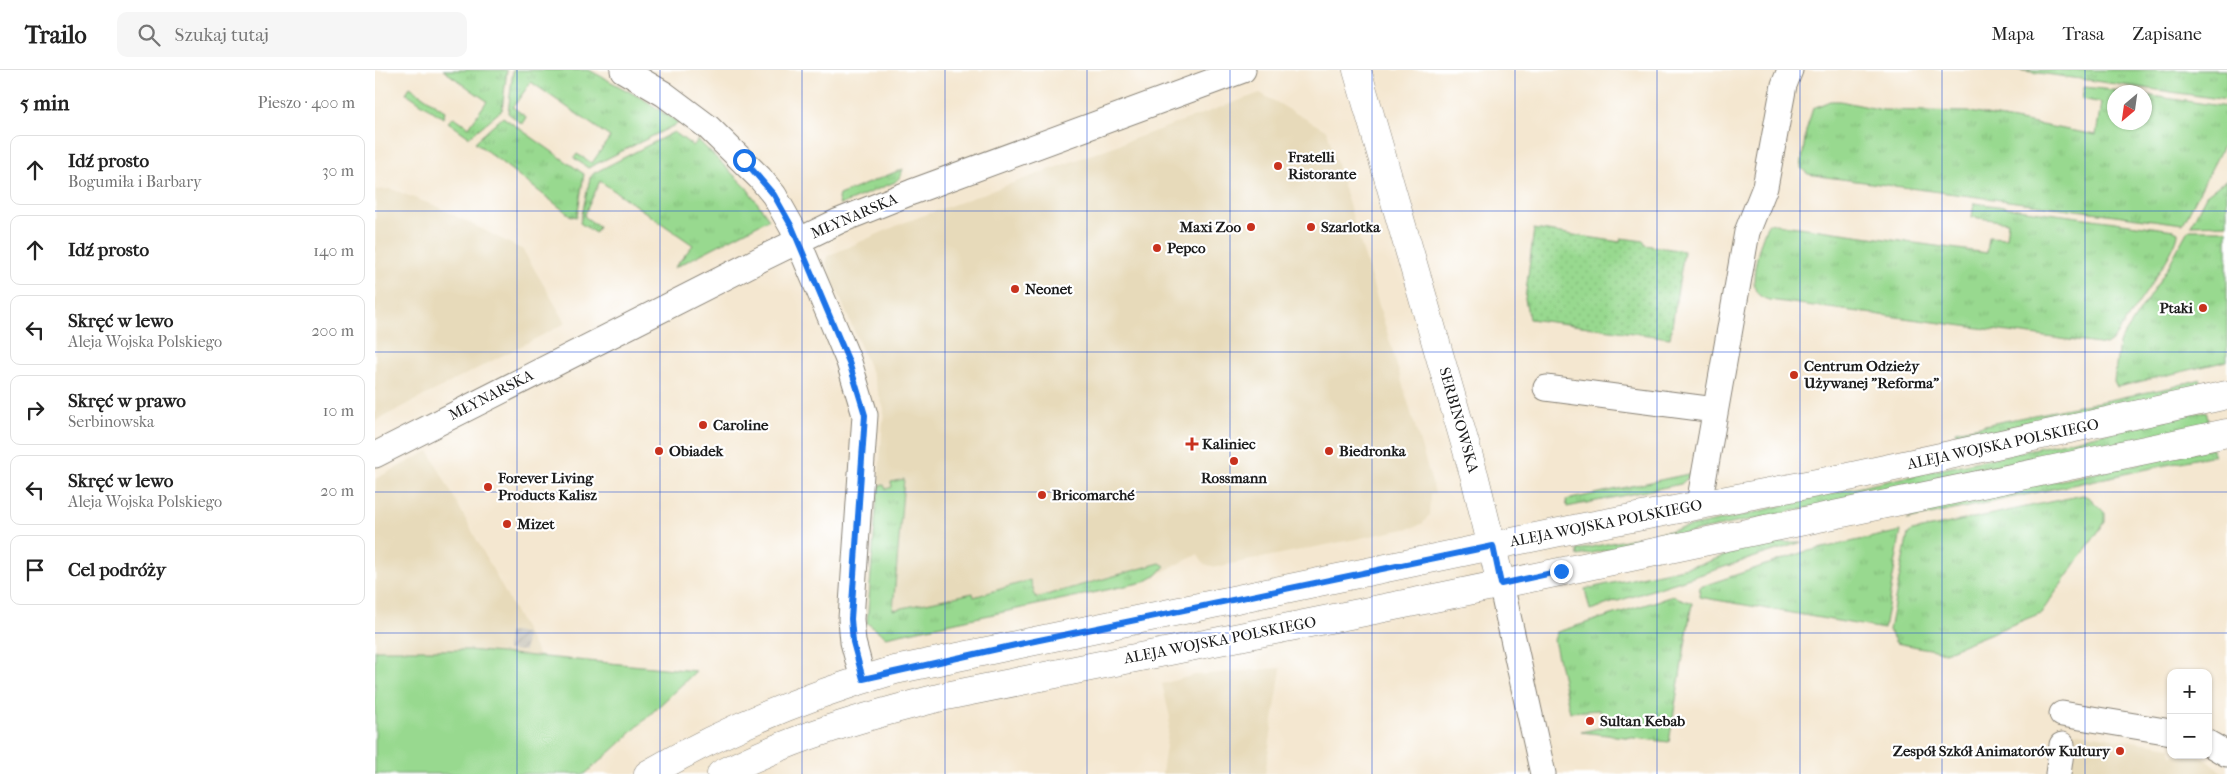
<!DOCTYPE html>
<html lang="pl">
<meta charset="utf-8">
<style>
body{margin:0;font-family:"IM FELL French Canon",serif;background:#f6f6f6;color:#222}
.controls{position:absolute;right:15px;bottom:15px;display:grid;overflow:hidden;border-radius:10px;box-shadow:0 1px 4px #0004}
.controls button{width:45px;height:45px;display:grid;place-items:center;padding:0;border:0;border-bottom:1px solid #e0e0e0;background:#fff;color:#222;font:25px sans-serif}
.compass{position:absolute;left:1732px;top:15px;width:45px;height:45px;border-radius:50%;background:#fff;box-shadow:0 1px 4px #0004;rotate:209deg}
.stop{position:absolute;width:15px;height:15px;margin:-11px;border:4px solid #1a73e8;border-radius:50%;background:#fff}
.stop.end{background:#1a73e8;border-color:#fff;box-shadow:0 1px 5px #0008}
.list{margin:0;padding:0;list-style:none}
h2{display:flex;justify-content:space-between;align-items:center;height:65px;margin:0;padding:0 20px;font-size:21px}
h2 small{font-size:16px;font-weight:400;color:#767676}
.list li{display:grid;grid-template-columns:32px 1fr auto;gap:15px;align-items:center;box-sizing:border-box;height:70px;margin:0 10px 10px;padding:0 10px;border:1px solid #e0e0e0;border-radius:10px}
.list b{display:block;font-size:19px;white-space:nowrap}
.list p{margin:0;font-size:16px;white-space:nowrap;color:#767676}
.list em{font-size:16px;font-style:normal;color:#767676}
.icon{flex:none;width:28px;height:28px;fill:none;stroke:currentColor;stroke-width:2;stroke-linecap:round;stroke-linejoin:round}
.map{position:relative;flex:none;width:1852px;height:704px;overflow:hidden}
header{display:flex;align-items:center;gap:30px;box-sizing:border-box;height:70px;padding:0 25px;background:#fff;border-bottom:1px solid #e0e0e0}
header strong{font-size:24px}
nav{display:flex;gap:28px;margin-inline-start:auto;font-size:18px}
.search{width:350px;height:45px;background:#f6f6f6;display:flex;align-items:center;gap:12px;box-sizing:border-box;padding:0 18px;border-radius:10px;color:#767676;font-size:19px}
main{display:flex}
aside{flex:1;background:#fff}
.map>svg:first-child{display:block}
.built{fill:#e7daba}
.industrial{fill:url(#industrial-furrows)}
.grass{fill:url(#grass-tufts);stroke:#5a7a56}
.park{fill:url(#park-dots);stroke:#5a7a56}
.garden{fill:#98d98f;stroke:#5a7a56}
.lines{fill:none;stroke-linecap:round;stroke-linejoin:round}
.minor-casing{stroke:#888276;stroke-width:27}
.tertiary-casing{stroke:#888276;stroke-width:29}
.secondary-casing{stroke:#888276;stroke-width:29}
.minor{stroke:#fff;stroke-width:25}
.tertiary{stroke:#fff;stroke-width:28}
.secondary{stroke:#fff;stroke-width:28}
.route{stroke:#1a73e8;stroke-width:6}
.grid{fill:none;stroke:#1d4ed8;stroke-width:1;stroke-opacity:0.55}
.poi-dot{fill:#c8321e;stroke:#fff;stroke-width:2}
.labels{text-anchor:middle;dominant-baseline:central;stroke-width:4.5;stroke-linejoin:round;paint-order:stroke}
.poi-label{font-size:15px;font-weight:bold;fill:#1c1c1c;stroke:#fff;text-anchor:start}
.street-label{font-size:15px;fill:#1c1c1c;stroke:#fff}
</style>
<header>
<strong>Trailo</strong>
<div class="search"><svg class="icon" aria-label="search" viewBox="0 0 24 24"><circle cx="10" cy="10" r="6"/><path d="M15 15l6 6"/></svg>Szukaj tutaj</div>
<nav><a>Mapa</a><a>Trasa</a><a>Zapisane</a></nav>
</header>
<main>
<aside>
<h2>5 min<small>Pieszo · 400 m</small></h2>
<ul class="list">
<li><svg class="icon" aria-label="ahead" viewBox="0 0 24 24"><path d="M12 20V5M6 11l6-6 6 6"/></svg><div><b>Idź prosto</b><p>Bogumiła i Barbary</p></div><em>30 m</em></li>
<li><svg class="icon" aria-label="ahead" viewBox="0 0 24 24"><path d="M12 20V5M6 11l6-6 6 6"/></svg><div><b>Idź prosto</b></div><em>140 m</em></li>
<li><svg class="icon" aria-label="left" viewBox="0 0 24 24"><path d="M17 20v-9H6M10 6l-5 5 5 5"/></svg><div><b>Skręć w lewo</b><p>Aleja Wojska Polskiego</p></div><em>200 m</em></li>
<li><svg class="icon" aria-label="right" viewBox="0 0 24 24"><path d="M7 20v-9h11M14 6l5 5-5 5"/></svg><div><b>Skręć w prawo</b><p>Serbinowska</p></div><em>10 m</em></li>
<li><svg class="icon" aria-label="left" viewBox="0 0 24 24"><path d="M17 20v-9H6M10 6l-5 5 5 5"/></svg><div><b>Skręć w lewo</b><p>Aleja Wojska Polskiego</p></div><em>20 m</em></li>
<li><svg class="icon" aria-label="arrive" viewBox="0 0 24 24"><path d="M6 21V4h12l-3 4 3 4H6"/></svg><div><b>Cel podróży</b></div></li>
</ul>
</aside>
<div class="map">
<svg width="1852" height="704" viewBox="0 0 1852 704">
<defs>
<pattern id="industrial-furrows" width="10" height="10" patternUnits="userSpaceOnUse" patternTransform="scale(1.25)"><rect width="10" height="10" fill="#c8c4b8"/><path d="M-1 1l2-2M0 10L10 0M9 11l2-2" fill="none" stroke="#aba89e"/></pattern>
<pattern id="grass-tufts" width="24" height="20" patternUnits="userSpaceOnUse" patternTransform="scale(1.25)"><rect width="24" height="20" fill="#98d98f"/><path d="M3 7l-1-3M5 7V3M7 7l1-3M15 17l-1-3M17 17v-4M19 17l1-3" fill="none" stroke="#82ba7b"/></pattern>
<pattern id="park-dots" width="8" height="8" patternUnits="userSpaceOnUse" patternTransform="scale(1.25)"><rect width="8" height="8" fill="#98d98f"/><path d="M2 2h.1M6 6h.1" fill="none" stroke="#82ba7b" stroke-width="1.8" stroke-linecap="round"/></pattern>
</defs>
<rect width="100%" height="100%" fill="#fff"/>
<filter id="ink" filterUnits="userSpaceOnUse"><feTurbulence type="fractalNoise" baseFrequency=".02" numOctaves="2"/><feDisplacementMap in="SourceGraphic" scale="10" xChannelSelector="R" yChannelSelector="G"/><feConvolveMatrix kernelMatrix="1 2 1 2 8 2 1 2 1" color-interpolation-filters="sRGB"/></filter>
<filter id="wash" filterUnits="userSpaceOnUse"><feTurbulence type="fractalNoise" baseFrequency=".0096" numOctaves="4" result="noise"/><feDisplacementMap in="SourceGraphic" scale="20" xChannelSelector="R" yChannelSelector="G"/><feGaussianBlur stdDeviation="1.12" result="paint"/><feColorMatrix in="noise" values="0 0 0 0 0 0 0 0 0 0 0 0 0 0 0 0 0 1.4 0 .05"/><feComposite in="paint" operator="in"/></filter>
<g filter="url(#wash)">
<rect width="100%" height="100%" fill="#f4e7d0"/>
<path class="built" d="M 885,23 L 952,61 L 1060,423 L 1055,424 L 1054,445 L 1048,453 L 1040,457 L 841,497 L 829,494 L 823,484 L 768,512 L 511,567 L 492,554 L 509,339 L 497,304 L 451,194 L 453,186 L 528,153 Z
M 16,119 L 63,137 L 148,180 L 191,253 L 0,351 L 0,120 Z
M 54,381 L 164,586 L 93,580 L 0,580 L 0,409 Z
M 906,598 L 890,704 L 787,704 L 795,647 L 787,614 L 820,605 Z
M 1697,662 L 1796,677 L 1796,685 L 1825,685 L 1850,704 L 1691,704 Z"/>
<path class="industrial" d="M 133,562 L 151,563 L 150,581 L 132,580 Z"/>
<path class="grass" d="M 68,0 L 132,0 L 127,40 L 94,67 L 73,52 L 79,47 L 94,57 L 112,31 Z
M 138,0 L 214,0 L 268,29 L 304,53 L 213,98 L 199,88 L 202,84 L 217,93 L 235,67 L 156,12 L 138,37 L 151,47 L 147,54 L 133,43 Z
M 1643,0 L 1852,0 L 1852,30 Z
M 35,17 L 70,41 L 68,48 L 31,23 Z
M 1709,17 L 1755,22 L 1740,22 L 1740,52 L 1770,52 L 1770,25 L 1852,37 L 1852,65 L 1848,76 L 1808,154 L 1451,107 L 1433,104 L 1426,98 L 1431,61 L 1438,38 L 1455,31 L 1465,31 L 1508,40 L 1595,42 L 1721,65 L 1726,33 L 1707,29 Z
M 128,47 L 209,104 L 202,147 L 196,146 L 100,72 Z
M 299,62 L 318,76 L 323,70 L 371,117 L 394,149 L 299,198 L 318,175 L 225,111 L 209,146 L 224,157 L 220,163 L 205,153 L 215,108 L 219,103 Z
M 528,99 L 525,107 L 520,112 L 465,135 L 463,129 L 464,125 Z
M 1852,109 L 1852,154 L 1816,155 L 1831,125 Z
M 1599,133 L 1799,160 L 1803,162 C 1805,178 1749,253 1737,271 L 1731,275 L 1394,230 C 1388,228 1381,225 1380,218 C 1376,205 1386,165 1394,153 L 1612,183 L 1614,167 L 1631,168 L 1633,152 L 1597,147 Z
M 1813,160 L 1852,160 L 1852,291 L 1742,317 L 1739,311 L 1744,273 L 1789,204 Z
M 1825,309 L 1826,319 L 1619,362 L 1581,364 L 1580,361 L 1798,317 Z
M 1831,341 L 1834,354 L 1203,486 L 1202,480 L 1362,447 L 1449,425 Z
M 1837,378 L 1839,385 L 1531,450 L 1551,439 Z
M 1318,403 L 1306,414 L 1192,437 L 1191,430 Z
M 529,409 L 518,540 L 598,523 L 599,527 L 655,510 L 661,528 L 785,493 L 790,496 L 782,505 L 769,512 L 511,567 L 492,553 L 503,416 L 509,415 L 511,419 L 517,417 L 516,412 Z
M 1708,425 L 1715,428 L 1730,443 L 1730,452 L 1666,543 L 1570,582 L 1521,573 L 1514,560 L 1533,464 L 1537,461 Z
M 1526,461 L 1509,559 L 1324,527 L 1325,517 L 1429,482 Z
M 1427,472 L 1215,540 L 1210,519 L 1327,494 L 1384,473 Z
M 1298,526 L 1317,533 L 1294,672 L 1206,662 L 1228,657 L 1225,640 L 1195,642 L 1179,570 L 1182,562 Z"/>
<path class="park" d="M 1159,159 L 1245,172 L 1246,168 L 1269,171 L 1270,175 L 1309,181 L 1295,268 L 1154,249 L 1150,229 Z"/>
<path class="garden" d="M 0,580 L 93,580 L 321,601 L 241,677 L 210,704 L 0,704 Z"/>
</g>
<g filter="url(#ink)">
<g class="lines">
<g class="minor-casing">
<path id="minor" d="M 248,0 L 289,24 L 333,57 L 385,108 L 399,125 L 417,157 L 454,244 L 474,292 L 490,345 L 476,549 L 478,572 L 488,609
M 1171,318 L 1340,340
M 0,385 L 388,188 L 464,151 L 537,122 L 868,0
M 1324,434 L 1372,162 L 1390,117 L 1409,15 L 1415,0
M 1126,514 L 1168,704
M 1687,644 L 1796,662
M 1833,673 L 1852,684
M 1683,704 L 1687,675"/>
</g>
<g class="tertiary-casing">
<path id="tertiary" d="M 982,0 L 1100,408 L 1126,514"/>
</g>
<g class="secondary-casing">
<path id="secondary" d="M 273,704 C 352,658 433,625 520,600 L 1204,458 L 1473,407 L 1852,325
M 346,704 C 417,667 494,645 571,626 L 1069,526 L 1852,363"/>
</g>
<use href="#minor" class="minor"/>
<use href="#tertiary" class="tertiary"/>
<use href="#secondary" class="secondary"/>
</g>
</g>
<g class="lines" filter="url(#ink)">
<path class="route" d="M 369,90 L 399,125 L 417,157 L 474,292 L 490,345 L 476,549 L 478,572 L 488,609 L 645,574 L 1118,476 L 1126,514 L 1186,501"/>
</g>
<path class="grid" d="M 142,0 L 142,704M 285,0 L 285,704M 427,0 L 427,704M 570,0 L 570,704M 712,0 L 712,704M 855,0 L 855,704M 997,0 L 997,704M 1140,0 L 1140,704M 1282,0 L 1282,704M 1425,0 L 1425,704M 1567,0 L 1567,704M 1710,0 L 1710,704M 0,141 L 1852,141M 0,282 L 1852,282M 0,422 L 1852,422M 0,563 L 1852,563"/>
<g class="poi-dot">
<circle cx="903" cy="96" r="5"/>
<circle cx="876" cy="157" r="5"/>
<circle cx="936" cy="157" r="5"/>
<circle cx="782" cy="178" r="5"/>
<circle cx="640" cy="219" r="5"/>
<circle cx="1828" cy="238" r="5"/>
<circle cx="1419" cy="305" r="5"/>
<circle cx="328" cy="355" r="5"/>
<path d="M814.5 366.5h5v5h5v5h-5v5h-5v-5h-5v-5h5z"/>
<circle cx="284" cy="381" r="5"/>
<circle cx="954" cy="381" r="5"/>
<circle cx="859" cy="391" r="5"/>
<circle cx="113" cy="417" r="5"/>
<circle cx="667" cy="425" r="5"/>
<circle cx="132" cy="454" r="5"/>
<circle cx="1215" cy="651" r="5"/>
<circle cx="1745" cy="681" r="5"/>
</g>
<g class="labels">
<g class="poi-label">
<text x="913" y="87">Fratelli<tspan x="913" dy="17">Ristorante</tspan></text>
<text x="866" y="157" text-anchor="end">Maxi Zoo</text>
<text x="946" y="157">Szarlotka</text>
<text x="792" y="178">Pepco</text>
<text x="650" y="219">Neonet</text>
<text x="1818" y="238" text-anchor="end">Ptaki</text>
<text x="1429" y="296">Centrum Odzieży<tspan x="1429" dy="17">Używanej "Reforma"</tspan></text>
<text x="338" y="355">Caroline</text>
<text x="827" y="374">Kaliniec</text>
<text x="294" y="381">Obiadek</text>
<text x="964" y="381">Biedronka</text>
<text x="123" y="408">Forever Living<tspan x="123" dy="17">Products Kalisz</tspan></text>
<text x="859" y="408" text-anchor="middle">Rossmann</text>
<text x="677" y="425">Bricomarché</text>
<text x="142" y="454">Mizet</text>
<text x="1225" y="651">Sultan Kebab</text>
<text x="1735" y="681" text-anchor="end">Zespół Szkół Animatorów Kultury</text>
</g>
<g class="street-label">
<text transform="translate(479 146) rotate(-23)">MŁYNARSKA</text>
<text transform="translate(116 325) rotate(-27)">MŁYNARSKA</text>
<text transform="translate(1084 350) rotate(74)">SERBINOWSKA</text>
<text transform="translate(1628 374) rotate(-12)">ALEJA WOJSKA POLSKIEGO</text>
<text transform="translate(1231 453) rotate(-11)">ALEJA WOJSKA POLSKIEGO</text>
<text transform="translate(845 570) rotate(-11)">ALEJA WOJSKA POLSKIEGO</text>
</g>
</g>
</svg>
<div class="controls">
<button>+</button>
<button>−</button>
</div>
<svg class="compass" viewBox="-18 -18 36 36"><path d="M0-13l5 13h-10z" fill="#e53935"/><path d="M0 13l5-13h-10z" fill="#767676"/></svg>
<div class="stop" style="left:369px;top:90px"></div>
<div class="stop end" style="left:1186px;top:501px"></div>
</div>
</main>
